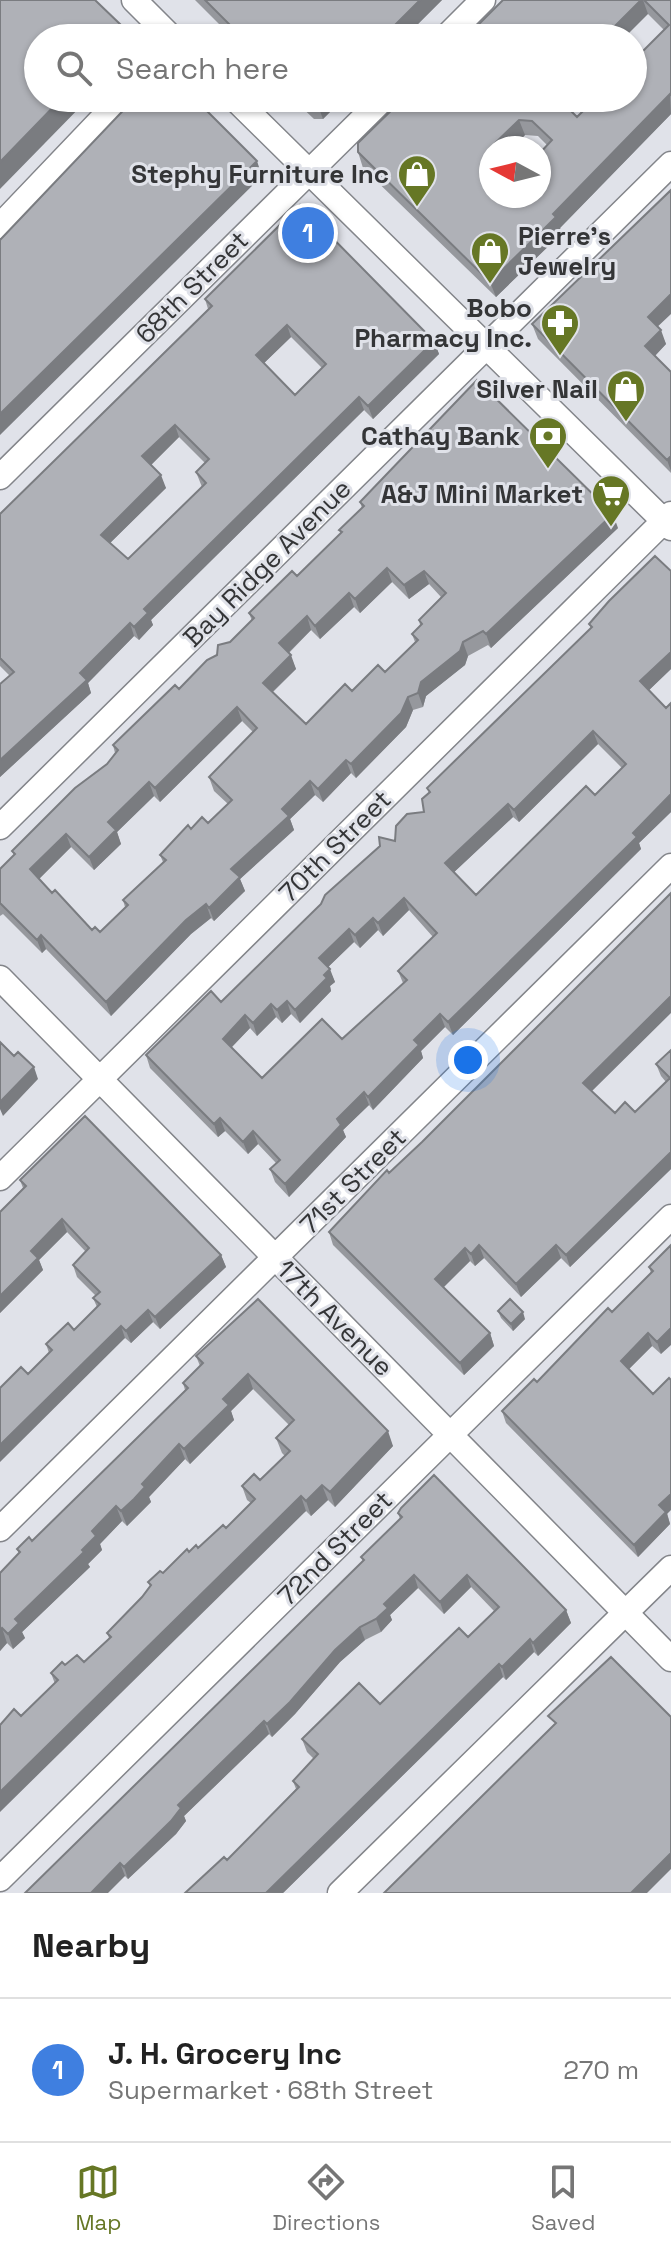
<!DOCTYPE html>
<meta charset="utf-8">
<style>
body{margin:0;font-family:"Space Grotesk",sans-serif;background:#f6f6f6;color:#222}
.compass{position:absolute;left:479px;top:136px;width:72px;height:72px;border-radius:50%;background:#fff;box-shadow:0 2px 6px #0004;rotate:277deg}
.you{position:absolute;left:468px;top:1060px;width:28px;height:28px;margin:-20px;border:6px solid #fff;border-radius:50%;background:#1a73e8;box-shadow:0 0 0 12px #1a73e833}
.badge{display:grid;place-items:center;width:52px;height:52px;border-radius:50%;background:#667725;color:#fff;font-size:26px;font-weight:700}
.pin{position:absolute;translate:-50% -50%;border:4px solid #fff;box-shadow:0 2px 8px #0006}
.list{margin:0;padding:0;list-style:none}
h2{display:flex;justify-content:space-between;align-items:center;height:104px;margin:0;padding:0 32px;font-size:34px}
h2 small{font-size:26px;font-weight:400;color:#767676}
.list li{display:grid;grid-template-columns:52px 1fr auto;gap:24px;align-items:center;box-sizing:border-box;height:144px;padding:0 32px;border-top:2px solid #e0e0e0}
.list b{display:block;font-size:30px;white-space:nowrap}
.list p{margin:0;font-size:26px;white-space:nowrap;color:#767676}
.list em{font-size:26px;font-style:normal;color:#767676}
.icon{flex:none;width:44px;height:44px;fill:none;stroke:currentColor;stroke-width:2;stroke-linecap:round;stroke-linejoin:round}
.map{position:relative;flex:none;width:671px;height:1893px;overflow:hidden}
.search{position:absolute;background:#fff;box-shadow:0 2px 6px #0004;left:24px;right:24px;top:24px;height:88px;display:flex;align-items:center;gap:20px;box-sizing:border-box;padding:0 28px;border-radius:44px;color:#767676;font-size:30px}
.sheet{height:248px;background:#fff}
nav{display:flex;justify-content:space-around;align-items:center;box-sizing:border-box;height:112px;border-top:2px solid #e0e0e0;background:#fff;font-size:22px;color:#767676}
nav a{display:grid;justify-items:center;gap:4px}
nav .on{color:#667725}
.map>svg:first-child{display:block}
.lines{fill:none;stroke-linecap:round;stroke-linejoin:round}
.minor-casing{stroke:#83858a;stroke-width:27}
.minor{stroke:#fff;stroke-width:24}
.wall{fill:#96989d;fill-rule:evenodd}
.shaded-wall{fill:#7a7c80}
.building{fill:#afb1b7;stroke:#7a7c80;stroke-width:2;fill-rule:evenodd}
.labels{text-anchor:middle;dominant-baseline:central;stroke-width:6;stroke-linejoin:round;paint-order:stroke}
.poi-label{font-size:26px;font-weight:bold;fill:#343537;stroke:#e0e2e9;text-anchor:end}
.street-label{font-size:26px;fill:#343537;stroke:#e0e2e9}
</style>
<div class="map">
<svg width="671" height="1893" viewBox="0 0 671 1893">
<rect width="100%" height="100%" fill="#e0e2e9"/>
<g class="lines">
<g class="minor-casing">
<path id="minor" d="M 134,0 L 172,38
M 445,38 L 483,0
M 234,98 L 671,528
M 0,226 L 122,98
M 0,477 L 384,98
M 0,827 L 671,164
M 0,978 L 671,1659
M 0,1178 L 671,514
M 0,1529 L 671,866
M 0,1879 L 671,1217
M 340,1893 L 671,1568"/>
</g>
<use href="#minor" class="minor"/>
</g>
<path class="wall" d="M 195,0 L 442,0 L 404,38 L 233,38 Z
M 503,0 L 671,0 L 671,114 L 560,228 L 562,233 L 496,297 L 363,168 L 358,152 L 563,98 L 561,100 L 577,117 L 664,30 L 648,14 ZM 525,135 L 538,136 L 547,145 L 539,196 L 491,196 L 491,148 L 512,148 Z
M 292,98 L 344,98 L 323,119 L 314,119 Z
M 205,299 L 434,341 L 439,354 L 373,419 L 364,410 L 151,620 L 153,625 L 139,640 L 134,636 L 88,683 L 91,693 L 0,777 L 0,684 L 10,676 L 0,666 L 0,514 L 208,309 ZM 291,337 L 322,368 L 295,395 L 264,363 ZM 179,437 L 205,463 L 196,472 L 202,487 L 128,559 L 110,543 L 166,488 L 151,465 Z
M 532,324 L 658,327 L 666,344 L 655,356 L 671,372 L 671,473 L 538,339 Z
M 360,502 L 618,528 L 491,648 L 488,645 L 468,656 L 465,665 L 426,696 L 423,707 L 413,710 L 406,727 L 356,778 L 351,773 L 323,802 L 315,795 L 290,819 L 294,830 L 240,879 L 245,891 L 214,921 L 211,918 L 191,934 L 111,1016 L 46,949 L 42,953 L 3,914 L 0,916 L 0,869 L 14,855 L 12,851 L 107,764 L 115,753 L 113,745 L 217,655 L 252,621 L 249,613 L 297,576 L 341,534 L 339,530 L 362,508 ZM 392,582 L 409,599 L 429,584 L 441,597 L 419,620 L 420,625 L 412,634 L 415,642 L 385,672 L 352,691 L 306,724 L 273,692 L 296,669 L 289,653 L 311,630 L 320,639 L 354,607 L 360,613 ZM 242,721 L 253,732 L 209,777 L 214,791 L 228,804 L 208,823 L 191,829 L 160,855 L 163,862 L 123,900 L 125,907 L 100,932 L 92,930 L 39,879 L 71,847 L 94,870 L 121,844 L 117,832 L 154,796 L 160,802 Z
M 671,571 L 671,669 L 649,690 L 666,708 L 671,703 L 671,812 L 639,843 L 641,849 L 453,1035 L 445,1027 L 421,1051 L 423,1058 L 373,1110 L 369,1105 L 343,1130 L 346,1137 L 289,1197 L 275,1182 L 270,1169 L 276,1163 L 258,1144 L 248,1154 L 225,1131 L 218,1137 L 150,1068 L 146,1055 L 221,1002 L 395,841 L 424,812 L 429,793 L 427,788 L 591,628 L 589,624 ZM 598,744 L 622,768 L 595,795 L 476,895 L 454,872 L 513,817 L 519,822 ZM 409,910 L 433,937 L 398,971 L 403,983 L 342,1039 L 262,1078 L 231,1048 L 250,1028 L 257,1036 L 276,1017 L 282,1023 L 291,1014 L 300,1023 L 331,991 L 330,986 L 335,982 L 328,967 L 354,942 L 360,948 L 378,930 L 383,936 Z
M 671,1050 L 671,1169 L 570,1267 L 561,1258 L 521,1297 L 484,1258 L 475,1266 L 470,1261 L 443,1287 L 490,1333 L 494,1346 L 464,1375 L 333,1245 L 329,1232 L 389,1173 L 592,1091 L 615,1113 L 635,1112 L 666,1082 L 661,1076 L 656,1064 Z
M 20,1180 L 221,1255 L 226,1267 L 160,1329 L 153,1322 L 131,1343 L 125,1338 L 28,1374 L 49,1353 L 46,1344 L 74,1330 L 97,1307 L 93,1298 L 96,1296 L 77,1277 L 73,1265 L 86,1252 L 67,1232 L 39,1260 L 43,1270 L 0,1313 L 0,1212 L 23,1188 Z
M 671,1245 L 661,1354 L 652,1346 L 629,1369 L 670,1524 L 638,1557 L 506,1423 L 502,1411 L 537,1382 L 612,1312 L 651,1273 L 649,1267 Z
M 258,1299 L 393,1446 L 335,1507 L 328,1500 L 311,1516 L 306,1511 L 21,1716 L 55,1684 L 51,1673 L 65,1665 L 84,1662 L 109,1638 L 107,1633 L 142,1597 L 150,1586 L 148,1582 L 163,1573 L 189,1552 L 198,1548 L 226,1528 L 251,1503 L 247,1500 L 242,1486 L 260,1480 L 285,1456 L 282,1453 L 276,1438 L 289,1425 L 253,1389 L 231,1411 L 234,1420 L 190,1464 L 185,1459 L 149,1497 L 151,1502 L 127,1526 L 122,1521 L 100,1544 L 102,1550 L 88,1564 L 90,1567 L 22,1632 L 25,1638 L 13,1649 L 7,1643 L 0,1651 L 0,1573 L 19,1554 L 17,1549 L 32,1541 L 185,1390 L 183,1383 L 200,1366 L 196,1356 Z
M 498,1311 L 525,1319 L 513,1331 L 501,1318 Z
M 398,1513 L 566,1610 L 571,1623 L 538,1656 L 534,1652 L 506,1680 L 503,1677 L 283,1893 L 185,1893 L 227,1860 L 296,1789 L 293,1781 L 314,1759 L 307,1752 L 302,1739 L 380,1704 L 468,1637 L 494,1611 L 471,1587 L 444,1614 L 418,1588 L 390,1615 L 392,1620 L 381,1632 L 365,1640 L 340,1662 L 295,1714 L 272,1737 L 269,1734 L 184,1816 L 186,1821 L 176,1834 L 128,1879 L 125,1876 L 25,1893 L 363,1561 L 361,1557 L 400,1519 Z"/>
<path class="shaded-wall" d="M 420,0 L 442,0 L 404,38 L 382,38 Z
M 641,0 L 643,0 L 648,14 L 624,38 L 603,38 Z
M 670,94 L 671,114 L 560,228 L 562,233 L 496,297 L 490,282 L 553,214 Z
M 62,98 L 89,98 L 0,189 L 0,162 Z
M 322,98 L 344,98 L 323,119 L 317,103 Z
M 519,120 L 525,135 L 512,148 L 491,148 L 491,155 L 489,149 Z
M 257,161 L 262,176 L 0,435 L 0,414 Z
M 671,294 L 671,314 L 653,331 L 648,317 Z
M 287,325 L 291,337 L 260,367 L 256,355 Z
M 661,330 L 666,344 L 650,361 L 645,346 Z
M 434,341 L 439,354 L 373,419 L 368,406 Z
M 359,397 L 364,410 L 151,620 L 153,625 L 139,640 L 134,627 L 144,609 Z
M 175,425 L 179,437 L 147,469 L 142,456 Z
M 671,456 L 671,471 L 667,460 Z
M 161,475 L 166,488 L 106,547 L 101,535 Z
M 613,514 L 618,528 L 491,648 L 486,634 Z
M 387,568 L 392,582 L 360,613 L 355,599 Z
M 424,571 L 429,584 L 409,599 L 404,585 Z
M 349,593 L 354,607 L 320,639 L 315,626 Z
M 307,616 L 311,630 L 284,657 L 279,643 Z
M 130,623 L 134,636 L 88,683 L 91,693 L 0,777 L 0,760 L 80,673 Z
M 463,642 L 468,656 L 465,665 L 426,696 L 423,707 L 418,693 L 421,682 Z
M 671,652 L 671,669 L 645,694 L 640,681 Z
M 291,655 L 296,669 L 268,696 L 263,683 Z
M 408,697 L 413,710 L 406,727 L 356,778 L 351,764 Z
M 237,707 L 242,721 L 160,802 L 155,788 Z
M 593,731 L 598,744 L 519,822 L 514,810 Z
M 346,760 L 351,773 L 323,802 L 318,789 Z
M 310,781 L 315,795 L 290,819 L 294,830 L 240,879 L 245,891 L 214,921 L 209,908 L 231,869 L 282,809 Z
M 149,782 L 154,796 L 117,832 L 121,844 L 94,870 L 89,857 L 108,822 Z
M 671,794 L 671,812 L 639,843 L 641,849 L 453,1035 L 448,1022 Z
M 508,804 L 513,817 L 450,876 L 445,863 Z
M 66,834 L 71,847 L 35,883 L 30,869 Z
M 404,898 L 409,910 L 383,936 L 378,923 Z
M 206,904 L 211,918 L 191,934 L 111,1016 L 106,1002 L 186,920 Z
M 373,918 L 378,930 L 360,948 L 355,935 Z
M 349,929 L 354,942 L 324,971 L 319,958 Z
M 41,935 L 46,949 L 42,953 L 37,940 Z
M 330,969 L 335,982 L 330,986 L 331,991 L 300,1023 L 295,1010 Z
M 671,996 L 671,1013 L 588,1095 L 583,1083 Z
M 287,1001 L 291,1014 L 282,1023 L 277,1010 Z
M 271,1004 L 276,1017 L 257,1036 L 253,1023 Z
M 440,1014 L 445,1027 L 421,1051 L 423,1058 L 373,1110 L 368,1097 L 414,1040 Z
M 245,1015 L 250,1028 L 227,1052 L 223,1039 Z
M 34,1067 L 38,1079 L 3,1116 L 0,1109 L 0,1102 Z
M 364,1092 L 369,1105 L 343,1130 L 346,1137 L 289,1197 L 285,1184 L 337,1119 Z
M 220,1118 L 225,1131 L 218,1137 L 214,1124 Z
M 253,1131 L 258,1144 L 248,1154 L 243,1142 Z
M 671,1152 L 671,1169 L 570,1267 L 566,1255 Z
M 62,1219 L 67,1232 L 39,1260 L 43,1270 L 0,1313 L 0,1296 L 31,1251 Z
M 479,1245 L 484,1258 L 475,1266 L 471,1254 Z
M 556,1245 L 561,1258 L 521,1297 L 516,1284 Z
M 465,1248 L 470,1261 L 440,1291 L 435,1279 Z
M 221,1255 L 226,1267 L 160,1329 L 155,1317 Z
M 148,1310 L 153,1322 L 131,1343 L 126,1331 Z
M 523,1312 L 525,1319 L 513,1331 L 511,1324 Z
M 121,1326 L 125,1338 L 0,1462 L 0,1445 Z
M 671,1328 L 671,1345 L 661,1354 L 657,1342 Z
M 490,1333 L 494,1346 L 464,1375 L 460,1363 Z
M 648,1333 L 652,1346 L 625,1373 L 621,1361 Z
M 248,1374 L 253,1389 L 231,1411 L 234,1420 L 190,1464 L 184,1449 L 223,1399 Z
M 388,1431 L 393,1446 L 335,1507 L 330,1492 Z
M 179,1444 L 185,1459 L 149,1497 L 151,1502 L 127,1526 L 121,1511 L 142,1484 Z
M 322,1485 L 328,1500 L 311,1516 L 306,1501 Z
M 671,1494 L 671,1510 L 667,1514 L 670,1524 L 638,1557 L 634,1545 L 659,1505 Z
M 301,1496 L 306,1511 L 0,1812 L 0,1792 Z
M 116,1506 L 122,1521 L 100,1544 L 102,1550 L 88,1564 L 90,1567 L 22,1632 L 25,1638 L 13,1649 L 8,1634 L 15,1619 L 82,1550 L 92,1531 Z
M 414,1575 L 418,1588 L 390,1615 L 392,1620 L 381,1632 L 376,1619 L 384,1604 Z
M 467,1575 L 471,1587 L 444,1614 L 440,1602 Z
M 566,1610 L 571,1623 L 538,1656 L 533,1643 Z
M 360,1627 L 365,1640 L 340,1662 L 295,1714 L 272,1737 L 267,1724 L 335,1650 Z
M 2,1628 L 7,1643 L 0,1651 L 0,1630 Z
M 530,1639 L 534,1652 L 506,1680 L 502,1667 Z
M 499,1664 L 503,1677 L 283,1893 L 266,1893 Z
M 264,1721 L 269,1734 L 184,1816 L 186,1821 L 176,1834 L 128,1879 L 124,1867 L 178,1805 Z
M 671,1853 L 671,1869 L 647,1893 L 631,1893 Z
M 120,1863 L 125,1876 L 108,1893 L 91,1893 Z"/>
<path class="building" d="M 0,0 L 95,0 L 122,26 L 122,37 L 121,38 L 38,38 L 38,98 L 62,98 L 0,162 Z
M 205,0 L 420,0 L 382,38 L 243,38 Z
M 503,0 L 641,0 L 603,38 L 465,38 Z
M 644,0 L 671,0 L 671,95 L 670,94 L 553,214 L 556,217 L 490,282 L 358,152 L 358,143 L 404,98 L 558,98 L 577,117 L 596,98 L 633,98 L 633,61 L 669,25 ZM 519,120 L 532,121 L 552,140 L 539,154 L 539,196 L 491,196 L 491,151 L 489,149 Z
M 135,98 L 194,98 L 257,161 L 0,414 L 0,240 Z
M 303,98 L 322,98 L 317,103 L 308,103 Z
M 671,190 L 671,294 L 648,317 L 661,330 L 645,346 L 671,372 L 671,456 L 667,460 L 532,324 Z
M 300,205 L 434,341 L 368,406 L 359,397 L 144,609 L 148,613 L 134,627 L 130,623 L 80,673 L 87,680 L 0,760 L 0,684 L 14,672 L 0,658 L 0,514 L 212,306 L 205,299 ZM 287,325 L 326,364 L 295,395 L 256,355 ZM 175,425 L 209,459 L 196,472 L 206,483 L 128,559 L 101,535 L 161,475 L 142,456 Z
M 477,380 L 613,514 L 486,634 L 483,631 L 463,642 L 460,651 L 421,682 L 418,693 L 408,697 L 401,713 L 351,764 L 346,760 L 318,789 L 310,781 L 282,809 L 289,816 L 231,869 L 240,877 L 209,908 L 206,904 L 186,920 L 106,1002 L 41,935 L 37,940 L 0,903 L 0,869 L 15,854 L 12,851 L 75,788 L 107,764 L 118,750 L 113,745 L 175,685 L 179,689 L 207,660 L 217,655 L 218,645 L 230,642 L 254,618 L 249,613 L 292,571 L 297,576 L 342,532 L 339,530 L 364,506 L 360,502 ZM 387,568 L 404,585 L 424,571 L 446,593 L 419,620 L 422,624 L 412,634 L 418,640 L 385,672 L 378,665 L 352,691 L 345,684 L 306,724 L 263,683 L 291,655 L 279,643 L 307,616 L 315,626 L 349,593 L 355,599 ZM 237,707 L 257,728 L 209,777 L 232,800 L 208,823 L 202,817 L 191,829 L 188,825 L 160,855 L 166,860 L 123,900 L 128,905 L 100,932 L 95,927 L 92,930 L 55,890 L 52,893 L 30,869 L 66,834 L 89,857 L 116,830 L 108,822 L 149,782 L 155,788 Z
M 655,556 L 671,571 L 671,652 L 640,681 L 666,708 L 671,703 L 671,794 L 633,833 L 637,837 L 448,1022 L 440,1014 L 414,1040 L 419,1045 L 368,1097 L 364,1092 L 337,1119 L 341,1125 L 285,1184 L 270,1169 L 280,1160 L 253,1131 L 243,1142 L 220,1118 L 214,1124 L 146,1055 L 211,991 L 221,1002 L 321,904 L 325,895 L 380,846 L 379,837 L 395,841 L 396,826 L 407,814 L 424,812 L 422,799 L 430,792 L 427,788 L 592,627 L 589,624 L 609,601 ZM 593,731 L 626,764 L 595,795 L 586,786 L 476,895 L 445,863 L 508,804 L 514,810 ZM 404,898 L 437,933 L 398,971 L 407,980 L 342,1039 L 322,1019 L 262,1078 L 223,1039 L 245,1015 L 253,1023 L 271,1004 L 277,1010 L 287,1001 L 295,1010 L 327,978 L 324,975 L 330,969 L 319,958 L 349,929 L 355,935 L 373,918 L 378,923 Z
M 671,893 L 671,996 L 583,1083 L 615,1113 L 625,1102 L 635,1112 L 670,1078 L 656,1064 L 671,1050 L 671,1152 L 566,1255 L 556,1245 L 516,1284 L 479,1245 L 471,1254 L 465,1248 L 435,1279 L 490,1333 L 460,1363 L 329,1232 L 387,1170 L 389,1173 L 422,1142 Z
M 0,1042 L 14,1056 L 18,1052 L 34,1067 L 0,1102 Z
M 85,1116 L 221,1255 L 155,1317 L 148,1310 L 126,1331 L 121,1326 L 0,1445 L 0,1388 L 21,1367 L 28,1374 L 52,1350 L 46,1344 L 68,1323 L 74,1330 L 100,1304 L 93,1298 L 100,1292 L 73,1265 L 89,1248 L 62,1219 L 31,1251 L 38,1258 L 0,1296 L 0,1212 L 26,1186 L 20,1180 Z
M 671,1245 L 671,1328 L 657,1342 L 648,1333 L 621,1361 L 653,1394 L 669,1378 L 671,1380 L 671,1494 L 659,1505 L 666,1512 L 634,1545 L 502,1411 L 534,1379 L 537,1382 L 608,1308 L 612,1312 L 653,1271 L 649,1267 Z
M 258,1299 L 388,1431 L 330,1492 L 322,1485 L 306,1501 L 301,1496 L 0,1792 L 0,1725 L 14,1709 L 21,1716 L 58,1680 L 51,1673 L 62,1662 L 65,1665 L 77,1655 L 84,1662 L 111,1637 L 107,1633 L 142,1597 L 151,1585 L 148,1582 L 160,1571 L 163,1573 L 187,1549 L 189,1552 L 196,1545 L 198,1548 L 223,1525 L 226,1528 L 255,1499 L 242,1486 L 254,1474 L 260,1480 L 290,1451 L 276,1438 L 294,1420 L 248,1374 L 223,1399 L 229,1405 L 184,1449 L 179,1444 L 142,1484 L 145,1487 L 134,1499 L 121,1511 L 116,1506 L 92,1531 L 96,1536 L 82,1550 L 84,1552 L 15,1619 L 19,1623 L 8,1634 L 2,1628 L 0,1630 L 0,1573 L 20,1552 L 17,1549 L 29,1537 L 32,1541 L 188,1388 L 183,1383 L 203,1363 L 196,1356 Z
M 510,1299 L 523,1312 L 511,1324 L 498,1311 Z
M 434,1475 L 566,1610 L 533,1643 L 530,1639 L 502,1667 L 499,1664 L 266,1893 L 185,1893 L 224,1857 L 227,1860 L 299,1787 L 293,1781 L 318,1754 L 302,1739 L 359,1683 L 380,1704 L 459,1628 L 468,1637 L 499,1607 L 467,1575 L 440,1602 L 414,1575 L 384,1604 L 388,1608 L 376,1619 L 360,1627 L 335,1650 L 290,1702 L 267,1724 L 264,1721 L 178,1805 L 181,1808 L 171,1821 L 124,1867 L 120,1863 L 91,1893 L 25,1893 L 364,1560 L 361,1557 L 402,1517 L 398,1513 L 401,1508 Z
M 611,1657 L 671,1717 L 671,1853 L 631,1893 L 384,1893 L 556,1723 L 548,1716 Z"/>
<defs>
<g id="shop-pin" transform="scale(2)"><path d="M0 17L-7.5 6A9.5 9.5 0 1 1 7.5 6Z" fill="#667725" stroke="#e0e2e9"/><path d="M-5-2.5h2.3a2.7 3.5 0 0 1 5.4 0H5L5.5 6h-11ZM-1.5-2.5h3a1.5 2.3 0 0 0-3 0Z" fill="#fff"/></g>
<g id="pharmacy-pin" transform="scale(2)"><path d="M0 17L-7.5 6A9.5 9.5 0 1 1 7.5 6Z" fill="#667725" stroke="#e0e2e9"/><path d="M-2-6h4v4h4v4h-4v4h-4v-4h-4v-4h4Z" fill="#fff"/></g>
<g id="bank-pin" transform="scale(2)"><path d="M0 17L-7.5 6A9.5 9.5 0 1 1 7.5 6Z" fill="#667725" stroke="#e0e2e9"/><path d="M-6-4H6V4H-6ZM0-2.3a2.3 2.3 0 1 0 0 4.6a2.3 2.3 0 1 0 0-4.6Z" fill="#fff"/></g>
<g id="supermarket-pin" transform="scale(2)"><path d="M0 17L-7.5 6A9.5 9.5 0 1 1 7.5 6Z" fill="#667725" stroke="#e0e2e9"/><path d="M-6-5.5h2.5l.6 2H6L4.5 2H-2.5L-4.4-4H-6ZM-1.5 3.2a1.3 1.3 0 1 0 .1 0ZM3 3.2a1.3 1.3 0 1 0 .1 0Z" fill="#fff"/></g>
</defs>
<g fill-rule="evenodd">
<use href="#shop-pin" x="417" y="174"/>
<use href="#shop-pin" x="490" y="251"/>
<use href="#pharmacy-pin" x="560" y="323"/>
<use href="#shop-pin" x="626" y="389"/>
<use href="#bank-pin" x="548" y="436"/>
<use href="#supermarket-pin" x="611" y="494"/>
</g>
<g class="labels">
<g class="poi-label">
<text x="389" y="174">Stephy Furniture Inc</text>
<text x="518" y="236" text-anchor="start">Pierre's<tspan x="518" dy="30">Jewelry</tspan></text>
<text x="532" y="308">Bobo<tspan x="532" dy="30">Pharmacy Inc.</tspan></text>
<text x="598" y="389">Silver Nail</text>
<text x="520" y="436">Cathay Bank</text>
<text x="583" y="494">A&amp;J Mini Market</text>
</g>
<g class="street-label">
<text transform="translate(192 287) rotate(-45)">68th Street</text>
<text transform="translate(267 563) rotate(-45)">Bay Ridge Avenue</text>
<text transform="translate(335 846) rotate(-45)">70th Street</text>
<text transform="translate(353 1181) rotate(-45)">71st Street</text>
<text transform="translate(335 1318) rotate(45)">17th Avenue</text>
<text transform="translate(335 1548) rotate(-45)">72nd Street</text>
</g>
</g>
</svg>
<svg class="compass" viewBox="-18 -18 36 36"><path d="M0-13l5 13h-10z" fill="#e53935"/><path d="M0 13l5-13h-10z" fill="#767676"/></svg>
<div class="you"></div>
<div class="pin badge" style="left:308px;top:233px;background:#3f7fe0">1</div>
<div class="search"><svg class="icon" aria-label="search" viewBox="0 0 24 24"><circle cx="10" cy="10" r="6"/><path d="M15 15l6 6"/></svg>Search here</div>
</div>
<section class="sheet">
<h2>Nearby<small></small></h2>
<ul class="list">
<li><span class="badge" style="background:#3f7fe0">1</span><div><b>J. H. Grocery Inc</b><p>Supermarket · 68th Street</p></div><em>270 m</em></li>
</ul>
</section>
<nav>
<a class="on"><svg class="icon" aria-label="map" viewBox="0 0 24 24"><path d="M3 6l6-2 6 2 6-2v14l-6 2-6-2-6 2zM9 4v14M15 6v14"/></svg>Map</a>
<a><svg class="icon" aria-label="directions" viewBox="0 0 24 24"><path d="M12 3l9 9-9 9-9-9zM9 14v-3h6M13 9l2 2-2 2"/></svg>Directions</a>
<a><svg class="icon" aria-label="saved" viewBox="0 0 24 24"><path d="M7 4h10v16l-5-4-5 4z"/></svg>Saved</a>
</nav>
